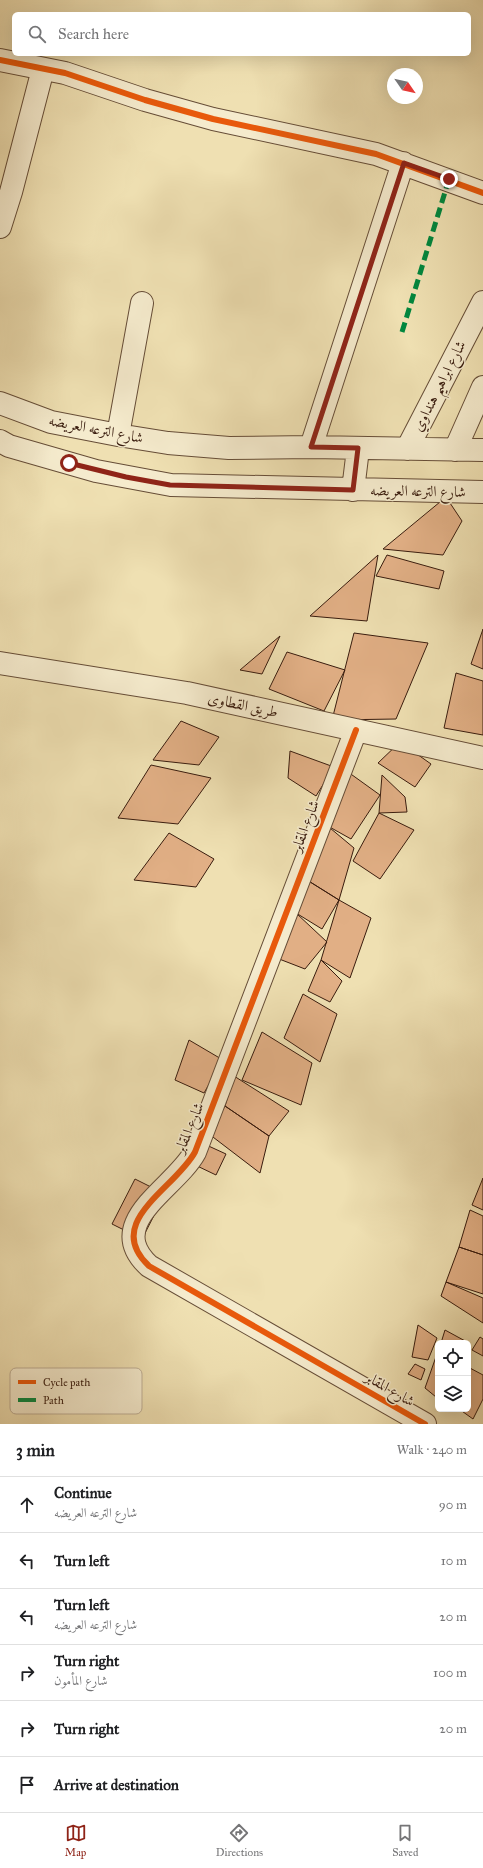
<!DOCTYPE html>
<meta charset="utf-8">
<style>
body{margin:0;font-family:"IM FELL Great Primer",Amiri,serif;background:#f6f6f6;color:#202124}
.controls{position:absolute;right:12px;bottom:12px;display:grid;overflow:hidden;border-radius:6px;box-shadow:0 4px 16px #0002}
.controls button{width:36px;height:36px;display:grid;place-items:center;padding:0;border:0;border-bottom:1px solid #e0e0e0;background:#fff;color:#202124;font:20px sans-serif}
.compass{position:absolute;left:387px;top:68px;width:36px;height:36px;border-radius:50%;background:#fff;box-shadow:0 4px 16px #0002;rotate:124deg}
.stop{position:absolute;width:12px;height:12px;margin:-9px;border:3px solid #8f2418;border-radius:50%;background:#fff}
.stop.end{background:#8f2418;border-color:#fff;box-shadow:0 1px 4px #0008}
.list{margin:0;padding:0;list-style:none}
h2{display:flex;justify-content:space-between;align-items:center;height:52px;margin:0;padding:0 16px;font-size:17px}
h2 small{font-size:13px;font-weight:400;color:#757577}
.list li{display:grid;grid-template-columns:26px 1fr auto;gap:12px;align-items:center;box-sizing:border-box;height:56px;padding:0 16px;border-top:1px solid #e0e0e0}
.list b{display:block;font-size:15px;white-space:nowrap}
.list p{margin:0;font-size:13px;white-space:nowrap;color:#757577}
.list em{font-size:13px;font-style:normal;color:#757577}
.icon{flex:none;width:22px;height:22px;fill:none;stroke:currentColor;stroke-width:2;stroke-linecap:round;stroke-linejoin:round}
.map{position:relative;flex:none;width:483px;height:1424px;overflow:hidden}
.search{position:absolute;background:#fff;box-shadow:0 4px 16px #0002;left:12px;right:12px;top:12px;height:44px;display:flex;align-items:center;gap:10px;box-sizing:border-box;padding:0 14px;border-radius:6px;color:#757577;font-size:15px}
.sheet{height:388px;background:#fff}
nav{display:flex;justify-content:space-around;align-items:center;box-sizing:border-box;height:56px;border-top:1px solid #e0e0e0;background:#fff;font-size:11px;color:#757577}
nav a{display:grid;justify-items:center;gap:2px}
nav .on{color:#8f2418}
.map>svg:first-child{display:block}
.building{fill:#e1af85;stroke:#391c0e}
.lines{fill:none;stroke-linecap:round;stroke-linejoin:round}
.minor-casing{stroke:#664d37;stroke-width:24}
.minor{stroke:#f5ebcd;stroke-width:22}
.quiet{stroke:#00873e;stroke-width:5;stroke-dasharray:10 5;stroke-linecap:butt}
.cycleway-casing{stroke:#f5ebcd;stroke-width:8}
.cycleway{stroke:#e8590c;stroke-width:6}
.route{stroke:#8f2418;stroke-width:5}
.labels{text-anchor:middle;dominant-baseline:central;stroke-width:3;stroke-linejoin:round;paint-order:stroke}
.street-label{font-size:15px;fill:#391c0e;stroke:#f5ebcd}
.key{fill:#f5ebcd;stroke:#bdad94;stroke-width:1}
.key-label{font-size:11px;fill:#391c0e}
</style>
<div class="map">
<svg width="483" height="1424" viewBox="0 0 483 1424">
<rect width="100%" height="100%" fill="#efe0b2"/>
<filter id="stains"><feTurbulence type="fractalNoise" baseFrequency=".005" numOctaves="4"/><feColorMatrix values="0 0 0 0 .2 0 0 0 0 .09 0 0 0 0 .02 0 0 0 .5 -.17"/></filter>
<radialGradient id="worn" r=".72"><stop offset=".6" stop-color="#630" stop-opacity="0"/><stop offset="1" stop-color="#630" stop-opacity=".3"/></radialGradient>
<path class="building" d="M 446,497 L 462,521 L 443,555 L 383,549 Z
M 378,555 L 367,621 L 310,616 Z
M 387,555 L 444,571 L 439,589 L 376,576 Z
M 483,629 L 483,669 L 471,664 Z
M 354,633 L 428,643 L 396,719 L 332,720 Z
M 280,636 L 262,674 L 240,670 Z
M 287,652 L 345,670 L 324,711 L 269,689 Z
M 456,673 L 483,681 L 483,735 L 444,728 Z
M 181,721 L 219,737 L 199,765 L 153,760 Z
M 400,742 L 431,764 L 415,787 L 378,763 Z
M 290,751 L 334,767 L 316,796 L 288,778 Z
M 151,765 L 211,778 L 178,824 L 118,818 Z
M 348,772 L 380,795 L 351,839 L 326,825 Z
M 382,775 L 405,797 L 407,812 L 379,813 Z
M 379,813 L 414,830 L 380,879 L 353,861 Z
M 330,828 L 354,848 L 339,900 L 307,880 Z
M 169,833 L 214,859 L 196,887 L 134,880 Z
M 307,880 L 339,900 L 322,929 L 296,913 Z
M 339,900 L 371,918 L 350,978 L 321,960 Z
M 296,913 L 327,942 L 305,969 L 274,957 Z
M 321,960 L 342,981 L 330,1002 L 308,991 Z
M 303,994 L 337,1014 L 320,1062 L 284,1038 Z
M 262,1032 L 312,1063 L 301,1105 L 242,1080 Z
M 189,1040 L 223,1060 L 204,1093 L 175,1080 Z
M 234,1076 L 289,1111 L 269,1136 L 225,1106 Z
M 225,1106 L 269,1136 L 260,1173 L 209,1134 Z
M 202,1143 L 226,1154 L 216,1175 L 193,1164 Z
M 483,1178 L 483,1210 L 472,1205 Z
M 135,1179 L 165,1194 L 142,1239 L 112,1224 Z
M 470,1210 L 483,1216 L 483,1255 L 459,1247 Z
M 459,1247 L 483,1255 L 483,1294 L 446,1282 Z
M 446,1282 L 483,1298 L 483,1323 L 441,1296 Z
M 418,1325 L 437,1338 L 428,1360 L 412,1357 Z
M 445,1330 L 467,1342 L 466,1343 L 441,1343 Z
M 480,1337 L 483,1339 L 483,1356 L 472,1350 Z
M 438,1351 L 438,1393 L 436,1397 L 425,1388 Z
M 415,1364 L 425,1369 L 421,1380 L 408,1374 Z
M 468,1367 L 483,1375 L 483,1399 L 473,1419 L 459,1409 L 468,1409 Z"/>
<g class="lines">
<g class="minor-casing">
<path id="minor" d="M 0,60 L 65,73 L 145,100 L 213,119 L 376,154 L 483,193
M 0,227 L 11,192 L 43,69
M 0,403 L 51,422 L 118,435 L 168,443 L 229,448 L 311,447 L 483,450
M 118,435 L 142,303
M 0,441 L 9,446 L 96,471 L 171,485 L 483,492
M 311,447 L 403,163
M 407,449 L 483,302
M 455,450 L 483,387
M 353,490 L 358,449
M 0,663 L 187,693 L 483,758
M 356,730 L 195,1152 C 175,1189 102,1222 149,1266 L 425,1424"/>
</g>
<use href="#minor" class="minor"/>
<path class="quiet" d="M 402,332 L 449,179"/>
<g class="cycleway-casing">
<path id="cycleway" d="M 0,60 L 65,73 L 145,100 L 213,119 L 376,154 L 483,193
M 356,730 L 195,1152 C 175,1189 102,1222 149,1266 L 425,1424"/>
</g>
<use href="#cycleway" class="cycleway"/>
</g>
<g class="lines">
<path class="route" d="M 69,463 L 126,477 L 170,485 L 353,490 L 358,448 L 311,447 L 404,163 L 449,179"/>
</g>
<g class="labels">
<g class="street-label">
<text transform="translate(439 386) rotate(-63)">شارع ابراهيم هنداوي</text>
<text transform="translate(96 429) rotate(11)">شارع الترعه العريضه</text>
<text transform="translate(418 491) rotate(1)">شارع الترعه العريضه</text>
<text transform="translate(243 705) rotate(12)">طريق القطاوى</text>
<text transform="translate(305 826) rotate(-69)">شارع المقابر</text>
<text transform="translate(189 1128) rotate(-67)">شارع المقابر</text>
<text transform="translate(390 1389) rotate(30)">شارع المقابر</text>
</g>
</g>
<rect x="10" y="1368" width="132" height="46" rx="6" class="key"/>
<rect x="18" y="1380" width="18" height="4" fill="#e8590c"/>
<rect x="18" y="1398" width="18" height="4" fill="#00873e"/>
<g class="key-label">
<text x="43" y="1386">Cycle path</text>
<text x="43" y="1404">Path</text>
</g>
<rect width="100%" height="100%" filter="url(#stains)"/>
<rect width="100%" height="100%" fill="url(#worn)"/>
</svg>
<div class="controls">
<button><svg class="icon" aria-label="locate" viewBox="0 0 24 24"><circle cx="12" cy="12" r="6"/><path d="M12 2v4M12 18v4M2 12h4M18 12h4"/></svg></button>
<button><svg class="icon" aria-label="layers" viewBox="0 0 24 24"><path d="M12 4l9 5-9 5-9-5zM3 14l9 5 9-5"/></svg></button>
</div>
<svg class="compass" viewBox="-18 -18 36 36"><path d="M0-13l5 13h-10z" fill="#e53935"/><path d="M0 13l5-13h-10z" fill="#757577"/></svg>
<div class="stop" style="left:69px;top:463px"></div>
<div class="stop end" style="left:449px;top:179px"></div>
<div class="search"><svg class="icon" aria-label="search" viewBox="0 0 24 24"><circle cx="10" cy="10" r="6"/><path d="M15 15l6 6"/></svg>Search here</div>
</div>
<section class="sheet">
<h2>3 min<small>Walk · 240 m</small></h2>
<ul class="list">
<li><svg class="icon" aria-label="ahead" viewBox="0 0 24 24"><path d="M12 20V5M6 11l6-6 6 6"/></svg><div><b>Continue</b><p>شارع الترعه العريضه</p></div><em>90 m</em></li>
<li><svg class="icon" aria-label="left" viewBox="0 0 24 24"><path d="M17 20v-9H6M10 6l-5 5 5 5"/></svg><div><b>Turn left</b></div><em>10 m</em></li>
<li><svg class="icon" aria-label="left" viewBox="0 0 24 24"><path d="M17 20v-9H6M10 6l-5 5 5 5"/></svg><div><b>Turn left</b><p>شارع الترعه العريضه</p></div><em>20 m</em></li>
<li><svg class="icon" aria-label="right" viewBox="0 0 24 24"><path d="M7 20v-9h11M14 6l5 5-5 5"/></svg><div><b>Turn right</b><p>شارع المأمون</p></div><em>100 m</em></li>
<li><svg class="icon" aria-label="right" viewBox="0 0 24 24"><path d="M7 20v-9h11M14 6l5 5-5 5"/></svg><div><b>Turn right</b></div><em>20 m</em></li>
<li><svg class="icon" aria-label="arrive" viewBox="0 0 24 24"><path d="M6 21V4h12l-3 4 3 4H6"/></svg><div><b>Arrive at destination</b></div></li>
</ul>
</section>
<nav>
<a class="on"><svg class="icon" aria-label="map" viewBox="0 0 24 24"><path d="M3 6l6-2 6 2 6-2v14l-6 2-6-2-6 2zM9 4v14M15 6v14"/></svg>Map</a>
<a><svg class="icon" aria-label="directions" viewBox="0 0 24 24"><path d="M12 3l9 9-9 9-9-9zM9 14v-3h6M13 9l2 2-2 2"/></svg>Directions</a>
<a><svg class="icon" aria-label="saved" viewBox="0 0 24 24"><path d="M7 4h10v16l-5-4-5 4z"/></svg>Saved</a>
</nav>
